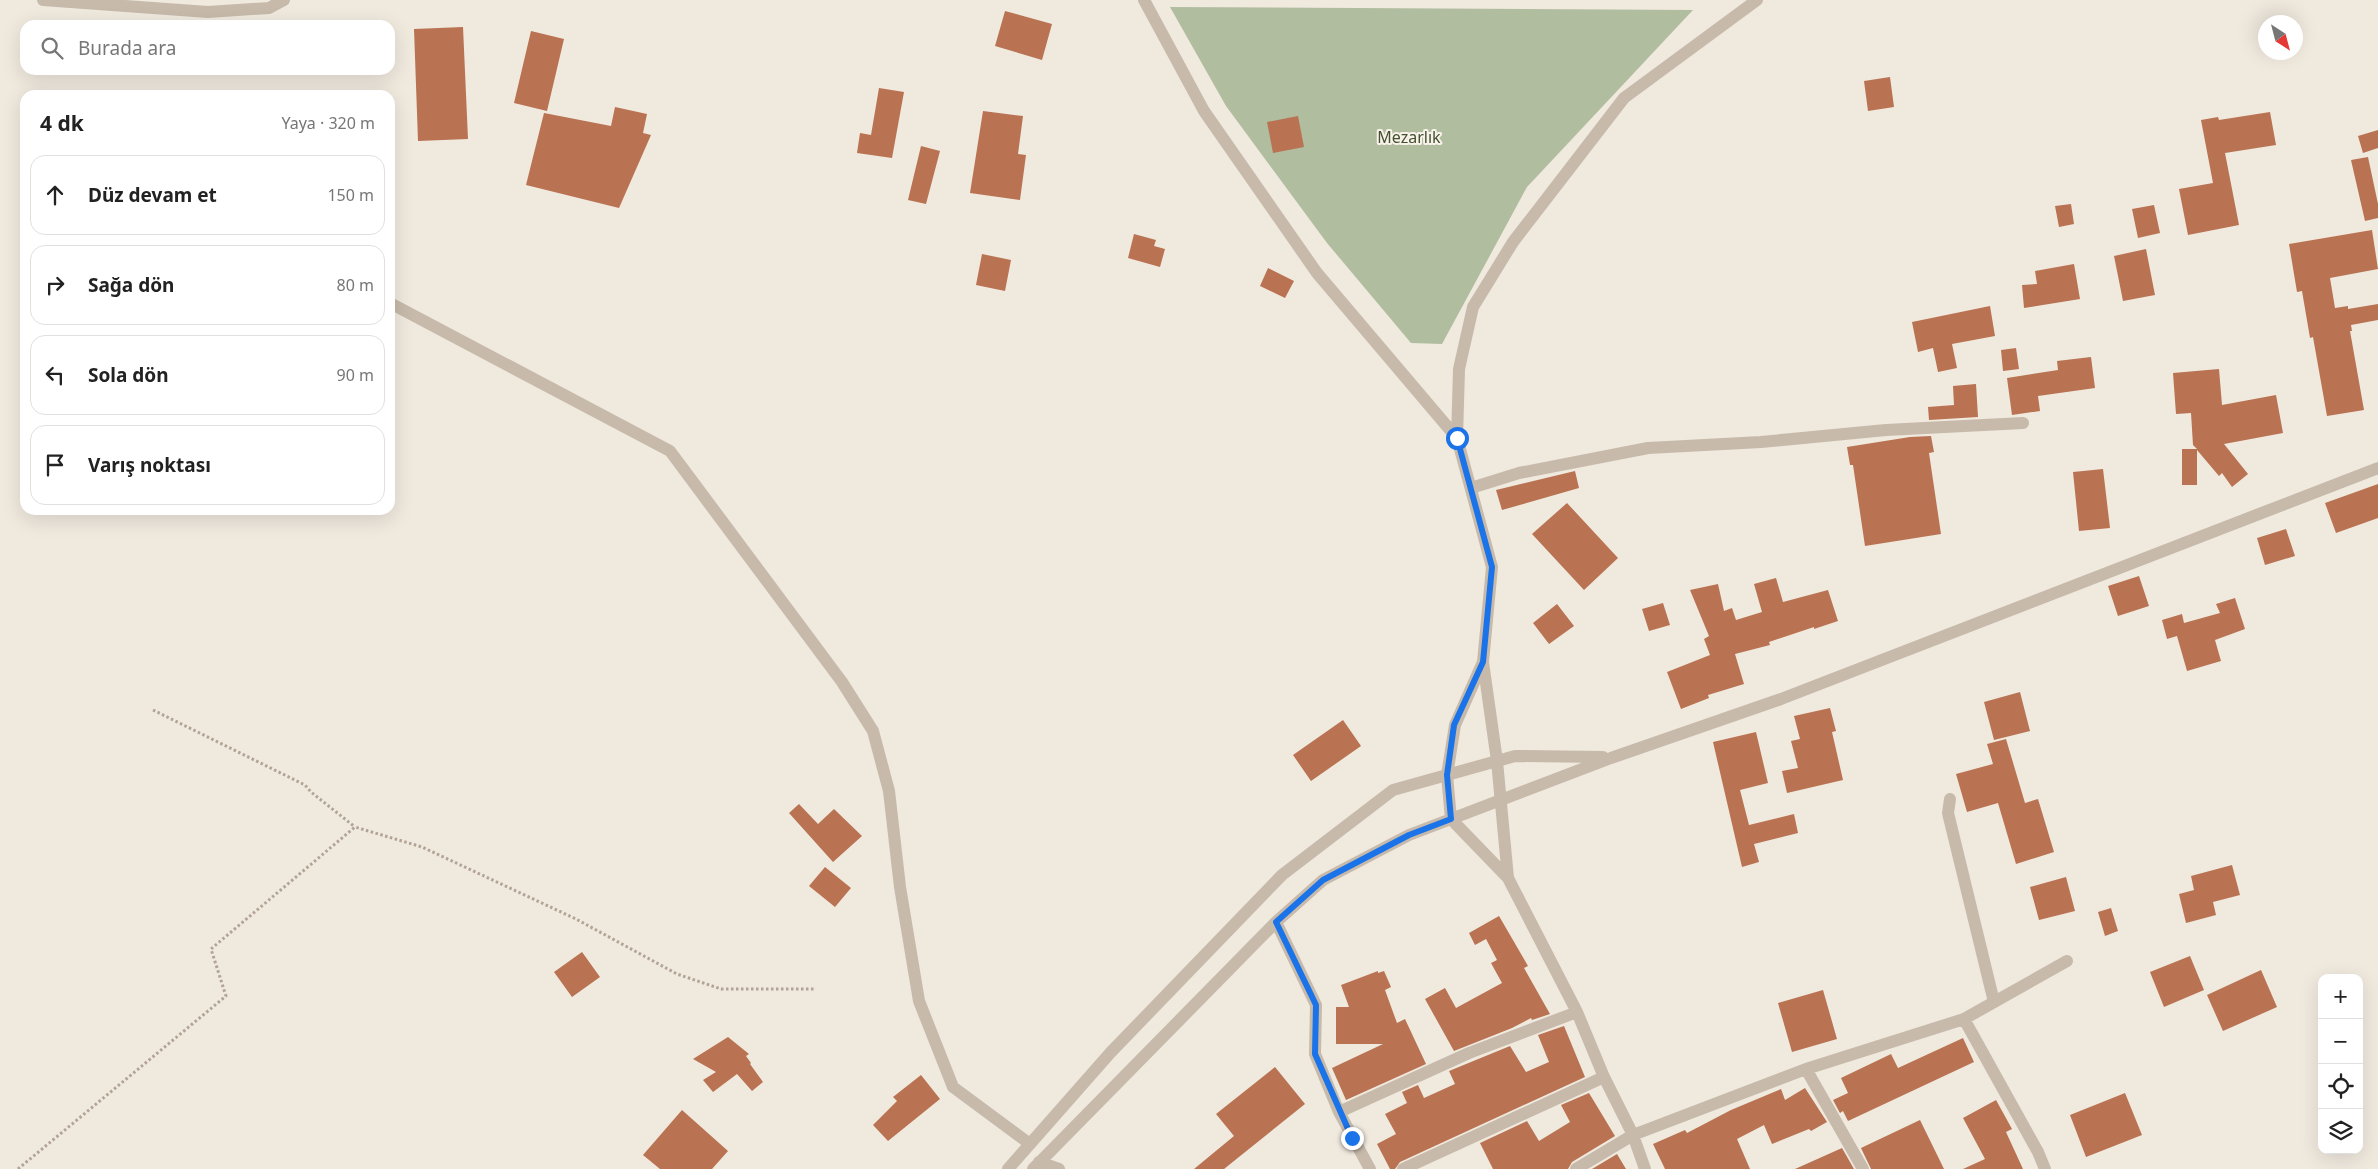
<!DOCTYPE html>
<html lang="tr">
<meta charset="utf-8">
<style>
body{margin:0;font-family:"Noto Sans",sans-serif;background:#f2f2f2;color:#222}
.controls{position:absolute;right:15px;bottom:15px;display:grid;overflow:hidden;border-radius:10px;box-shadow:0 5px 20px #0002}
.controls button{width:45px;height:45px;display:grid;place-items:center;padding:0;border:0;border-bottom:1px solid #e0e0e0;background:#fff;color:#222;font:25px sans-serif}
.compass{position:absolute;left:2258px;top:15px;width:45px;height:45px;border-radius:50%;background:#fff;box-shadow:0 5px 20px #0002;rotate:144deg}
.stop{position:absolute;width:15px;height:15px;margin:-11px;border:4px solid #1a73e8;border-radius:50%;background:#fff}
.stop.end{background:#1a73e8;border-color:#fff;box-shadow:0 1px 5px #0008}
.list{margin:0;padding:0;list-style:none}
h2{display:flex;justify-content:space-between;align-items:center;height:65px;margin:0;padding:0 20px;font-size:21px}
h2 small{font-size:16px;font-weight:400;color:#767676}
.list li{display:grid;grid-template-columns:32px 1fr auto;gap:15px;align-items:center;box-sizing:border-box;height:80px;margin:0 10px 10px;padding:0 10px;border:1px solid #e0e0e0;border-radius:15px}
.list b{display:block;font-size:19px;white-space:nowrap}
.list em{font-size:16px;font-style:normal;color:#767676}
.icon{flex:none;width:28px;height:28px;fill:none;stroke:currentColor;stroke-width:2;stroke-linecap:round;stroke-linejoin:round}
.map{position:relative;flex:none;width:2378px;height:1169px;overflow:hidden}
.search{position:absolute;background:#fff;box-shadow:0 5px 20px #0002;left:20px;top:20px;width:375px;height:55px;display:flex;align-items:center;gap:12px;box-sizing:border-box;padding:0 18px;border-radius:15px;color:#767676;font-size:19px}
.panel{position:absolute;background:#fff;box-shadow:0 5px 20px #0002;left:20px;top:90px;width:375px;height:425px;border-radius:15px}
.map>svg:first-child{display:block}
.green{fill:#b1bd9f}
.building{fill:#b97252}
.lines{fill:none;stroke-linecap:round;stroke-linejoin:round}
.path{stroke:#b2a495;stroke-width:3;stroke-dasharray:2.5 2.5;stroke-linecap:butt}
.minor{stroke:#c7baab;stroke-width:12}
.route{stroke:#1a73e8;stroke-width:6}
.labels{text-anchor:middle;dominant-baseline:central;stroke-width:4;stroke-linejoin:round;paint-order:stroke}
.park-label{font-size:16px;fill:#425130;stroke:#f8f2ea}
</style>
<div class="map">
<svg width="2378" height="1169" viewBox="0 0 2378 1169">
<rect width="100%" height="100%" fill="#f0e9de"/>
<path class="green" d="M 1170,7 L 1693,10 L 1527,187 L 1442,344 L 1411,343 L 1327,243 L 1226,106 Z"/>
<path class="building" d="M 1005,11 L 1052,24 L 1042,60 L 995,46 Z
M 463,27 L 468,139 L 418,141 L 414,29 Z
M 531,31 L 564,39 L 547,111 L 514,103 Z
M 1890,77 L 1894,107 L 1868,111 L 1864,81 Z
M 879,88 L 904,92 L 892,158 L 857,153 L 860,133 L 871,135 Z
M 615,107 L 647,114 L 643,133 L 651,135 L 619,208 L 526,185 L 544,113 L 611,126 Z
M 983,111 L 1023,116 L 1018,154 L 1026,155 L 1020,200 L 970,193 Z
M 2270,112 L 2276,145 L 2225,153 L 2239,225 L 2188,235 L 2179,189 L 2213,183 L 2201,120 L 2218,117 L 2219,120 Z
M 1298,116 L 1304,147 L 1273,153 L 1267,122 Z
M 2378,130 L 2378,148 L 2363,153 L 2358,136 Z
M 921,146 L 940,151 L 926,204 L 908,200 Z
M 2368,157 L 2378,204 L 2378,218 L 2365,221 L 2351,160 Z
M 2071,204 L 2074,224 L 2059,227 L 2055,206 Z
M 2154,205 L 2160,233 L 2138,238 L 2132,209 Z
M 2372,230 L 2378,269 L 2330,278 L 2335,308 L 2348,306 L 2348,309 L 2378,304 L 2378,320 L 2351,325 L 2352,331 L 2350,331 L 2364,410 L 2327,416 L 2313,337 L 2310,338 L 2302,291 L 2297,292 L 2289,244 Z
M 1134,234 L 1156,240 L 1154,246 L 1165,249 L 1160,267 L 1128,258 Z
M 2146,249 L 2155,295 L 2123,301 L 2114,256 Z
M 982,254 L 1011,260 L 1005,291 L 976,285 Z
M 2074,264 L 2080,299 L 2024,308 L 2022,285 L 2037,284 L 2035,271 Z
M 1268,268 L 1294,281 L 1285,298 L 1260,286 Z
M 1990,306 L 1995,336 L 1952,344 L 1957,368 L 1938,372 L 1933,348 L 1918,352 L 1912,322 Z
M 2016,348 L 2019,369 L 2003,371 L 2001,350 Z
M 2091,357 L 2095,388 L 2038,396 L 2040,411 L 2012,415 L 2007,378 L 2058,370 L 2057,361 Z
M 2219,369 L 2222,405 L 2276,395 L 2283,433 L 2224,444 L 2248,474 L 2232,487 L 2222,473 L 2219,476 L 2197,450 L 2197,485 L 2182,485 L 2182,449 L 2197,449 L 2193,445 L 2191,413 L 2176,414 L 2173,373 Z
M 1976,384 L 1978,417 L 1929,420 L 1928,407 L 1954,405 L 1953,386 Z
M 1931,436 L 1934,452 L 1929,453 L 1941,534 L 1865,546 L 1853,465 L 1850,465 L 1847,447 L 1910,437 Z
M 2103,469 L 2110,528 L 2079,531 L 2073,472 Z
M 1575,471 L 1579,488 L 1502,510 L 1496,490 Z
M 2378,484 L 2378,518 L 2336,533 L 2325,503 Z
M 1567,503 L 1618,558 L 1584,590 L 1532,534 Z
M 2286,529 L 2295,556 L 2265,565 L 2257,538 Z
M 2139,576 L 2149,606 L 2118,616 L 2108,586 Z
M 1776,578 L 1783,602 L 1828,590 L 1838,621 L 1814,629 L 1814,627 L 1769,642 L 1770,645 L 1735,654 L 1744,684 L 1708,695 L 1709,698 L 1681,709 L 1667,672 L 1710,655 L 1704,639 L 1709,636 L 1690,590 L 1718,584 L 1724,611 L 1732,608 L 1736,620 L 1762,612 L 1754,584 Z
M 2235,598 L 2245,629 L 2215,640 L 2221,661 L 2187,671 L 2177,636 L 2167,639 L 2162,620 L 2182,614 L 2184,623 L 2220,613 L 2216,604 Z
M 1663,603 L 1670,625 L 1649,631 L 1642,609 Z
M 1557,604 L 1574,626 L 1549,644 L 1533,623 Z
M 2020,692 L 2030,731 L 1994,740 L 1984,702 Z
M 1830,708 L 1836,731 L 1832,732 L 1843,780 L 1787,793 L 1782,771 L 1798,768 L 1791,741 L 1800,739 L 1794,716 Z
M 1343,720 L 1361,746 L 1311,781 L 1293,755 Z
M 1756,732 L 1768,783 L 1740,790 L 1749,825 L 1794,814 L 1798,833 L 1754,844 L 1759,862 L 1742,867 L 1713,742 Z
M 2006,739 L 2025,803 L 2038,799 L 2054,852 L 2016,864 L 1998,803 L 1967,812 L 1956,774 L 1993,764 L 1987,744 Z
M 799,804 L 818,824 L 834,809 L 862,836 L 833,862 L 789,813 Z
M 2232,865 L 2240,895 L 2213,902 L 2216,915 L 2186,923 L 2179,894 L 2194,890 L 2191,876 Z
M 825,867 L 851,888 L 835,907 L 809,886 Z
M 2066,877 L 2075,911 L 2039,920 L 2030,887 Z
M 2111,908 L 2118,931 L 2105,936 L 2098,912 Z
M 1499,916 L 1528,966 L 1524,968 L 1550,1014 L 1532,1020 L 1531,1018 L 1512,1028 L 1454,1051 L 1425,999 L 1445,988 L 1456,1008 L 1502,983 L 1491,963 L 1497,960 L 1486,939 L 1475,945 L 1469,933 Z
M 582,952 L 600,977 L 572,997 L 554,972 Z
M 2190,956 L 2204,990 L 2164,1007 L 2150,972 Z
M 2261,970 L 2277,1007 L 2223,1031 L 2207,995 Z
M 1378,971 L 1378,973 L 1384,971 L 1391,987 L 1385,990 L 1397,1023 L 1405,1019 L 1426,1064 L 1346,1100 L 1332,1068 L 1383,1044 L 1336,1044 L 1336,1007 L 1349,1007 L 1341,985 Z
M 1823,990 L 1837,1039 L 1792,1052 L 1778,1003 Z
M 1564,1026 L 1585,1077 L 1400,1162 L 1395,1169 L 1390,1169 L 1377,1144 L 1396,1134 L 1385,1114 L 1407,1103 L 1402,1092 L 1418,1085 L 1424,1098 L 1455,1084 L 1449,1071 L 1510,1046 L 1526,1072 L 1549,1062 L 1538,1035 Z
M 728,1037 L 749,1054 L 746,1056 L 751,1063 L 750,1064 L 763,1082 L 752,1091 L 737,1074 L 713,1092 L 703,1080 L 716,1072 L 693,1059 Z
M 1963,1038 L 1974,1062 L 1848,1121 L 1843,1111 L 1840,1113 L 1833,1100 L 1848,1093 L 1841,1078 L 1891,1054 L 1898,1068 Z
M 1275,1067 L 1305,1104 L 1224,1169 L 1194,1169 L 1234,1136 L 1216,1114 Z
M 921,1075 L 940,1099 L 888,1141 L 873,1125 L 897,1101 L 893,1097 Z
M 1805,1088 L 1827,1122 L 1811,1131 L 1809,1129 L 1772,1144 L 1764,1125 L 1737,1139 L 1750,1169 L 1665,1169 L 1653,1144 L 1685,1130 L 1687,1133 L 1731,1110 L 1781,1089 L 1785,1100 Z
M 1589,1093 L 1615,1136 L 1572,1162 L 1568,1169 L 1493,1169 L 1480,1143 L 1527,1121 L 1539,1141 L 1570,1122 L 1561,1105 Z
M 2125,1093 L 2142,1135 L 2086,1157 L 2070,1115 Z
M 1996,1100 L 2012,1129 L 2006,1132 L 2023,1169 L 1963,1169 L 1985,1159 L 1963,1118 Z
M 682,1110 L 728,1151 L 712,1169 L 660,1169 L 643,1155 Z
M 1920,1120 L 1944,1169 L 1871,1169 L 1861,1148 Z
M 1842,1148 L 1854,1169 L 1795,1169 Z
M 1617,1154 L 1626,1169 L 1592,1169 Z"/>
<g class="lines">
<path class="path" d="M 153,710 L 305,785 L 311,792 L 355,827
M 18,1169 L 226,996 L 211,949 L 355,827 L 422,847 L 576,919 L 677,974 L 721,989 L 816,989"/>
<path class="minor" d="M 43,0 L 208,12 L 269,8 L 284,0
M 1144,0 L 1204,111 L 1317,273 L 1457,438
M 390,303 L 670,451 L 842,682 L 873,731 L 889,791 L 900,887 L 919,1001 L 953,1087 L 1030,1144
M 1471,488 L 1519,473 L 1648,448 L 1761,442 L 1886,430 L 2023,423
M 1483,662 L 1455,725 L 1447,775 L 1451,819 L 1508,878 L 1577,1012 L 1604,1077 L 1633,1135 L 1645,1169
M 1950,799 L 1948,813 L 1994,1002
M 1508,878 L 1497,761 L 1483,662 L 1492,567 L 1457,438 L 1459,369 L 1473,307 L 1513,242 L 1624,98 L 1757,0
M 1276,922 L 1316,1005 L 1315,1054 L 1339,1112 L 1370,1169
M 1964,1019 L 2038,1152 L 2045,1169
M 1806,1069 L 1863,1169
M 1339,1112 L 1469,1053 L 1577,1012
M 1039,1162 L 1059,1169
M 1008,1169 L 1111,1052 L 1282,875 L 1393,790 L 1515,756 L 1603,757
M 1033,1169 L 1276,922 L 1323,880 L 1409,835 L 1611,758 L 1781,699 L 2378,468
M 1403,1169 L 1604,1077
M 1576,1169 L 1633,1135 L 1806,1069 L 1964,1019 L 2067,961"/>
</g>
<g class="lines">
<path class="route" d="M 1352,1138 L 1315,1054 L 1316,1005 L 1276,922 L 1323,880 L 1409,835 L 1451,819 L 1447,775 L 1454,725 L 1483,662 L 1492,567 L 1457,438"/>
</g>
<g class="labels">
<g class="park-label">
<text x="1409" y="137">Mezarlık</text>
</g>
</g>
</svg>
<div class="controls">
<button>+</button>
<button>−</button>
<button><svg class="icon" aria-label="locate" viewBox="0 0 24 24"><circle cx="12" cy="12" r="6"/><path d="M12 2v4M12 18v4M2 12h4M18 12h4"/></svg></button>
<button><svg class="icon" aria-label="layers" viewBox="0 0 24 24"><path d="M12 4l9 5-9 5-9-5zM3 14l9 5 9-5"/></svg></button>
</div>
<svg class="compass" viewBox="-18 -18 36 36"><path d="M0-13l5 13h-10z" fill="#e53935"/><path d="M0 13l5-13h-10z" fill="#767676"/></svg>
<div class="stop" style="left:1457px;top:438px"></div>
<div class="stop end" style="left:1352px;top:1138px"></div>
<div class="search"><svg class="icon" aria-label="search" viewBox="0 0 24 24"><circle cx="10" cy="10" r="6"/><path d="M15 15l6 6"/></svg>Burada ara</div>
<section class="panel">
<h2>4 dk<small>Yaya · 320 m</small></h2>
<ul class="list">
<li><svg class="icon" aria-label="ahead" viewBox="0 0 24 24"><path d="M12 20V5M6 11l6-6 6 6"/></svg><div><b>Düz devam et</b></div><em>150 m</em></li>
<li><svg class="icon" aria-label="right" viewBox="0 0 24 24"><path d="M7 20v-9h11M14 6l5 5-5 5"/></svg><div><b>Sağa dön</b></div><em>80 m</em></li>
<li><svg class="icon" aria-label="left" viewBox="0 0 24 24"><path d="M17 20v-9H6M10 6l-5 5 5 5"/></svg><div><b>Sola dön</b></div><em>90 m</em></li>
<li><svg class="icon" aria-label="arrive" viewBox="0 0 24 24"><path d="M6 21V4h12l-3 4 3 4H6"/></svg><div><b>Varış noktası</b></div></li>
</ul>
</section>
</div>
